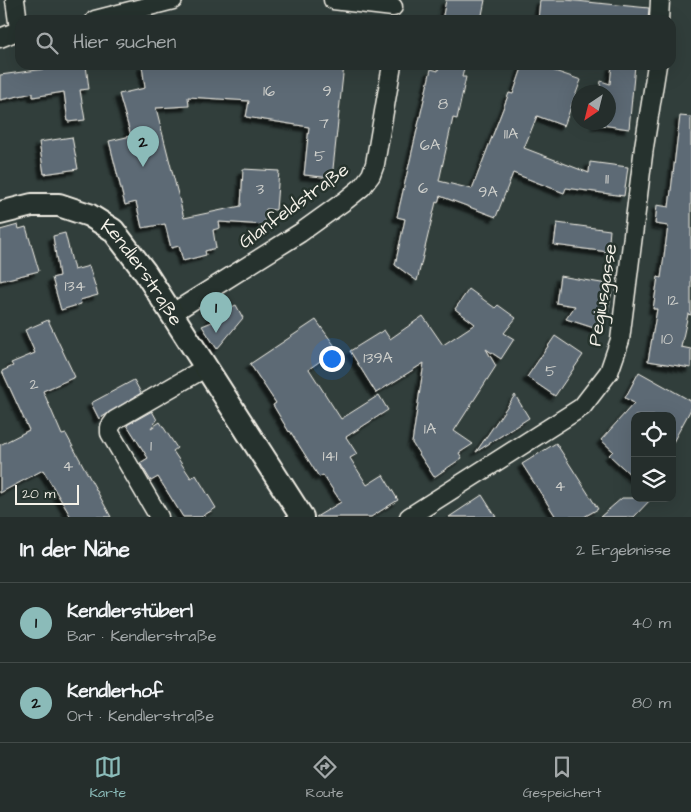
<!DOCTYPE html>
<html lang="de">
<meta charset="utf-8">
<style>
body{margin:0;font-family:"Architects Daughter",sans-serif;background:#313a38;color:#f1f3f6}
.controls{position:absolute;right:15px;bottom:15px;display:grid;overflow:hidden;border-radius:10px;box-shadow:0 5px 20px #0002}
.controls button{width:45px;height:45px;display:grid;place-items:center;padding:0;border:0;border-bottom:1px solid #424a48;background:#252e2c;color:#f1f3f6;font:25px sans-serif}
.compass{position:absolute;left:571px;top:85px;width:45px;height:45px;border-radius:50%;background:#252e2c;box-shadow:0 5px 20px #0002;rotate:215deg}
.scale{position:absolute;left:15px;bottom:12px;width:64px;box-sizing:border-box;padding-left:5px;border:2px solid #f4f1e8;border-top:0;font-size:14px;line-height:18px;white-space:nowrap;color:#f4f1e8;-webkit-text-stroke:4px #26332d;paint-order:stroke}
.you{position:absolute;left:331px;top:358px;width:18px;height:18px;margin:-12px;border:4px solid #fff;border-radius:50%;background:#1a73e8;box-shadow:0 0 0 8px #1a73e833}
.badge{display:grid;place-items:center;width:32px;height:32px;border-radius:50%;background:#8bbbb9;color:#111;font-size:16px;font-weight:700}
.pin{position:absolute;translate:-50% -41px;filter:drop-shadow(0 1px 2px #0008)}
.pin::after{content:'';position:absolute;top:26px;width:18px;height:15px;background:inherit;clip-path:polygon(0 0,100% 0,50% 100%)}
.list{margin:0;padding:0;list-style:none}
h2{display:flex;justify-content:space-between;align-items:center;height:65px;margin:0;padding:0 20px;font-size:21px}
h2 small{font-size:16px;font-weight:400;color:#a3a8a9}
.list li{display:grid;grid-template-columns:32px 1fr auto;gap:15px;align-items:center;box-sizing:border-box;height:80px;padding:0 20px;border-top:1px solid #424a48}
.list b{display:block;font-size:19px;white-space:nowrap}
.list p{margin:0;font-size:16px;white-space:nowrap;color:#a3a8a9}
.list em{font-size:16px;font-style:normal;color:#a3a8a9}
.icon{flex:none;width:28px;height:28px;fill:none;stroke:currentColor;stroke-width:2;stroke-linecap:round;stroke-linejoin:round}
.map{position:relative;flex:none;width:691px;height:517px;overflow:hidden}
.search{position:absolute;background:#252e2c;box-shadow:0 5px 20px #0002;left:15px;right:15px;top:15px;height:55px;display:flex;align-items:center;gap:12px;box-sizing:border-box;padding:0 18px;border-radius:15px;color:#a3a8a9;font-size:19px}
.sheet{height:225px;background:#252e2c}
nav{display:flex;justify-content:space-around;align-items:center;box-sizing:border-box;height:70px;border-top:1px solid #424a48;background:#252e2c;font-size:14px;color:#a3a8a9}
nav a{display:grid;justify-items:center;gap:2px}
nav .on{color:#8bbbb9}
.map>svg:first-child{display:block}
.building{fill:#5d6a74;stroke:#f4f1e8;filter:url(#shadow)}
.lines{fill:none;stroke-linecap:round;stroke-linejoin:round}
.minor-casing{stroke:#f4f1e8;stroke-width:21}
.tertiary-casing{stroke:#f4f1e8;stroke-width:26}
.minor{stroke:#26332d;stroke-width:18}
.tertiary{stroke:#26332d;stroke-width:22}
.labels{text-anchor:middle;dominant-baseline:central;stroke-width:5;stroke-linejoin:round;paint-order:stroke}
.number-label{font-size:16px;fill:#cecfcb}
.street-label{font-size:19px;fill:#f4f1e8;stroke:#26332d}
</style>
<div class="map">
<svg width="691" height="517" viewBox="0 0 691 517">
<defs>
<filter id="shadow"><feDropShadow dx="-4.5" dy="4.5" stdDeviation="1" flood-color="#0009"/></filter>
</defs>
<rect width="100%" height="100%" fill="#313e3b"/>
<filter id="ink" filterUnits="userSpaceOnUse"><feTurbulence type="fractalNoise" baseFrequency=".02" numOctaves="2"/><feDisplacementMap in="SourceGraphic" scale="10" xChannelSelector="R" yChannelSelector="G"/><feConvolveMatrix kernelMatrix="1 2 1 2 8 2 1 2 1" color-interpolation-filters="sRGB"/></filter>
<g filter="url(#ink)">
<path class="building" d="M 446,0 L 485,0 L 481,20 L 442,20 Z
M 540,0 L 566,0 L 649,8 L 648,20 L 538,20 Z
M 45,65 L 86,65 L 89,89 L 80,90 L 85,120 L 68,122 L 64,92 L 33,97 L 33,93 L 0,100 L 0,75 L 45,69 Z
M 142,65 L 344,65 L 332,178 L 304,175 L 309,127 L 246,117 L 249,101 L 188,97 L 189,106 L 156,108 L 184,218 L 241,206 L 243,169 L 279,171 L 276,210 L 266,209 L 265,225 L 219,222 L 220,228 L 213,230 L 216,248 L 205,251 L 206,255 L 183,261 L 179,246 L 171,248 L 165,224 L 142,228 L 136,202 L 125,205 L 109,141 L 131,136 L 119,94 L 145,88 Z
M 439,65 L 465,65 L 462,77 L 466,77 L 457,119 L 453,118 L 439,181 L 472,189 L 509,93 L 513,94 L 523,65 L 537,65 L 581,80 L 564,126 L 537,116 L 524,148 L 589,173 L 590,162 L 628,167 L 624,196 L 566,188 L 564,193 L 513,173 L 496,217 L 440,196 L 438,203 L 436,202 L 417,281 L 395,265 L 405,219 L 397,217 L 431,69 L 438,71 Z
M 612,65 L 635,65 L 629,129 L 595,124 L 608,122 L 608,92 L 599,92 L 601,81 L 610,84 Z
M 680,116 L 691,117 L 691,315 L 688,314 L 681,347 L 691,349 L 691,368 L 648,361 L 657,309 L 653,309 L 658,277 L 661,278 L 668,226 L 655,224 L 657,205 L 669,207 Z
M 72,137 L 78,169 L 44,174 L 39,142 Z
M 557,223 L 610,230 L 608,252 L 554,245 Z
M 18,225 L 19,229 L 26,227 L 39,271 L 0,281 L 0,230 Z
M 65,233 L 74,270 L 89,266 L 98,295 L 80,300 L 81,304 L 61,310 L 52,278 L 59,276 L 53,236 Z
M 560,276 L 613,285 L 608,312 L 600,311 L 597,329 L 566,319 L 575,306 L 556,303 Z
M 469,289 L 495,308 L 498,305 L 516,318 L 504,333 L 514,339 L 501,359 L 486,349 L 496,366 L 454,431 L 473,444 L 459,453 L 462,458 L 434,477 L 412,443 L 424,363 L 376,393 L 350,351 L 384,330 L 390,339 L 423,316 L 443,345 L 475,324 L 455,309 Z
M 236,305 L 243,318 L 217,349 L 202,326 L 212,322 L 210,317 Z
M 48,320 L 75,377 L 43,391 L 62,435 L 66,434 L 111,517 L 71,517 L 43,470 L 0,493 L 0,445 L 29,430 L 2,371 L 13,366 L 11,363 L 35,353 L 25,330 Z
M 316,320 L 337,349 L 309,369 L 341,419 L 379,395 L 388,410 L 346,437 L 357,454 L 350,458 L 367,485 L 383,475 L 398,500 L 371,517 L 316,517 L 341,502 L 323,475 L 319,477 L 290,431 L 289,432 L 273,405 L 276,403 L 250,364 Z
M 555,336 L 583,355 L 555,396 L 527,377 Z
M 639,372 L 691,401 L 691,409 L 672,444 L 672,416 L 635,416 L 635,479 L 609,455 L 613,451 L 601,440 L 634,403 L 625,398 Z
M 134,380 L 141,393 L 99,419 L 91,403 Z
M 515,395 L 529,418 L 476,452 Z
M 152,411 L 157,420 L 151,428 L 160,422 L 177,448 L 173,451 L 191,478 L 196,475 L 216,508 L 201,517 L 183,517 L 158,477 L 151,481 L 140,463 L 148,458 L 127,425 Z
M 556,443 L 598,509 L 584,517 L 556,517 L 522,464 Z
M 482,495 L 496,517 L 449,517 Z
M 622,498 L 652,498 L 634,517 L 600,517 Z"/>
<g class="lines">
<g class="minor-casing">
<path id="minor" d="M 15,0 L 19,29
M 333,0 L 393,7
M 95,20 L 173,0
M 659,20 L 660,0
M 0,38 L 20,30
M 171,314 L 300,233 L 346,200 L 362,187 L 371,175 L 375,164 L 392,65
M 159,517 L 110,433 L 110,427 L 115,420 L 205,368
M 409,517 L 582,407 L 609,372 L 620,340 L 644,147 L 657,65"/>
</g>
<g class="tertiary-casing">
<g id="tertiary">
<path id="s1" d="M 0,213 L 32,205 L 59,205 L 89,215 L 113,230 L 145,272 L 302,517"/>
</g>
</g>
<use href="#minor" class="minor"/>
<use href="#tertiary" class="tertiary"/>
</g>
</g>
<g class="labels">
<g class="number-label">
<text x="269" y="91">16</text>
<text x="327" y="91">9</text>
<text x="443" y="104">8</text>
<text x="324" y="123">7</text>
<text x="511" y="134">11A</text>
<text x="430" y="145">6A</text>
<text x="320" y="156">5</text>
<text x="607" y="179">11</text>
<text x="423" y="188">6</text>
<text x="260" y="189">3</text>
<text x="488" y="192">9A</text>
<text x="75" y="286">134</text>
<text x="673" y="300">12</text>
<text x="667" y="339">10</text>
<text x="378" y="358">139A</text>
<text x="551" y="371">5</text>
<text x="34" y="384">2</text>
<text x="430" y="429">1A</text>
<text x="151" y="446">1</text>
<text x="330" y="456">141</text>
<text x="68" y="466">4</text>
<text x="560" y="486">4</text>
</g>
<g class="street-label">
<text transform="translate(294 206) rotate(-36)">Glanfeldstraße</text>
<text stroke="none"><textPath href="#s1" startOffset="171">Kendlerstraße</textPath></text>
<text transform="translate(603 295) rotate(-81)">Pegiusgasse</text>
</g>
</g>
</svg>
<div class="controls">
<button><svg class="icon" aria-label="locate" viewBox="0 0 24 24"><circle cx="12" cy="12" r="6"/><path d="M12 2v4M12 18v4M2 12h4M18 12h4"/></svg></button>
<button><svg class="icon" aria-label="layers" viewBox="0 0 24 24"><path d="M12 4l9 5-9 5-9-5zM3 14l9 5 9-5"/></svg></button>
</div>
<svg class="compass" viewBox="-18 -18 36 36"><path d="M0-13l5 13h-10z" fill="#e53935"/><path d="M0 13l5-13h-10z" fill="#a3a8a9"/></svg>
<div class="scale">20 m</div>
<div class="you"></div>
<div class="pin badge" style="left:216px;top:333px">1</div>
<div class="pin badge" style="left:143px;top:167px">2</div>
<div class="search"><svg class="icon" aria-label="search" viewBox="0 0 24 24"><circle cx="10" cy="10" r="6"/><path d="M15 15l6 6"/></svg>Hier suchen</div>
</div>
<section class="sheet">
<h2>In der Nähe<small>2 Ergebnisse</small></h2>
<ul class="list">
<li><span class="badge">1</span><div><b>Kendlerstüberl</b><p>Bar · Kendlerstraße</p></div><em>40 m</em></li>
<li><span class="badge">2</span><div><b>Kendlerhof</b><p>Ort · Kendlerstraße</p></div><em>80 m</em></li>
</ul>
</section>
<nav>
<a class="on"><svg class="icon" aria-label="map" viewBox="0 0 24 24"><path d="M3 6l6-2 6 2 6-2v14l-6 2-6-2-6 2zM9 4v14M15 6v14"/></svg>Karte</a>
<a><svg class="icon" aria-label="directions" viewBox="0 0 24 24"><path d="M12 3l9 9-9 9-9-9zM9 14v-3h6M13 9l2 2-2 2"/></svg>Route</a>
<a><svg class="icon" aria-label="saved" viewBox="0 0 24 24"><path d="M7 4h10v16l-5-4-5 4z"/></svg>Gespeichert</a>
</nav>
